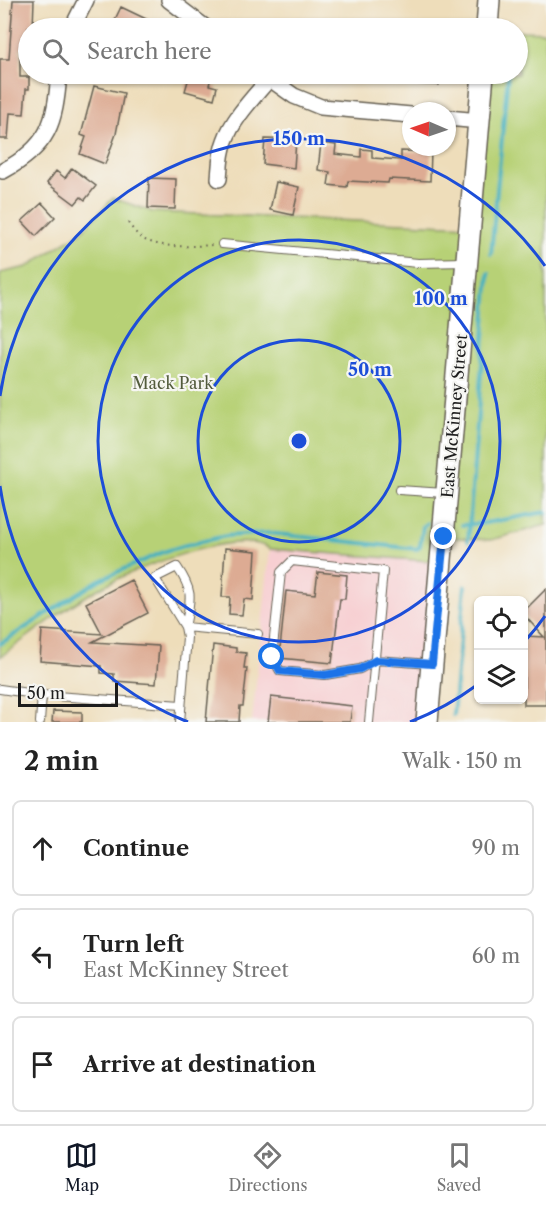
<!DOCTYPE html>
<meta charset="utf-8">
<style>
body{margin:0;font-family:"Libre Caslon Text",serif;background:#f6f6f6;color:#222}
.controls{position:absolute;right:18px;bottom:18px;display:grid;overflow:hidden;border-radius:9px;box-shadow:0 2px 4px #0004}
.controls button{width:54px;height:54px;display:grid;place-items:center;padding:0;border:0;border-bottom:2px solid #e0e0e0;background:#fff;color:#222;font:30px sans-serif}
.compass{position:absolute;left:402px;top:102px;width:54px;height:54px;border-radius:50%;background:#fff;box-shadow:0 2px 4px #0004;rotate:272deg}
.scale{position:absolute;left:18px;bottom:15px;width:100px;box-sizing:border-box;padding-left:6px;border:3px solid #1c1c1c;border-top:0;font-size:16px;line-height:21px;white-space:nowrap;color:#1c1c1c;-webkit-text-stroke:4px #f6f6f2;paint-order:stroke}
.stop{position:absolute;width:18px;height:18px;margin:-14px;border:4px solid #1a73e8;border-radius:50%;background:#fff}
.stop.end{background:#1a73e8;border-color:#fff;box-shadow:0 2px 6px #0008}
.list{margin:0;padding:0;list-style:none}
h2{display:flex;justify-content:space-between;align-items:center;height:78px;margin:0;padding:0 24px;font-size:26px}
h2 small{font-size:20px;font-weight:400;color:#767676}
.list li{display:grid;grid-template-columns:39px 1fr auto;gap:18px;align-items:center;box-sizing:border-box;height:96px;margin:0 12px 12px;padding:0 12px;border:2px solid #e0e0e0;border-radius:9px}
.list b{display:block;font-size:22px;white-space:nowrap}
.list p{margin:0;font-size:20px;white-space:nowrap;color:#767676}
.list em{font-size:20px;font-style:normal;color:#767676}
.icon{flex:none;width:33px;height:33px;fill:none;stroke:currentColor;stroke-width:2;stroke-linecap:round;stroke-linejoin:round}
.map{position:relative;flex:none;width:546px;height:722px;overflow:hidden}
.search{position:absolute;background:#fff;box-shadow:0 2px 4px #0004;left:18px;right:18px;top:18px;height:66px;display:flex;align-items:center;gap:15px;box-sizing:border-box;padding:0 21px;border-radius:33px;color:#767676;font-size:22px}
.sheet{height:402px;background:#fff}
nav{display:flex;justify-content:space-around;align-items:center;box-sizing:border-box;height:84px;border-top:2px solid #e0e0e0;background:#fff;font-size:16px;color:#767676}
nav a{display:grid;justify-items:center;gap:3px}
nav .on{color:#111827}
.map>svg:first-child{display:block}
.built{fill:#f7cfd2}
.green{fill:#b7d176;stroke:#6a7649;stroke-width:1.5}
.lines{fill:none;stroke-linecap:round;stroke-linejoin:round}
.stream{stroke:#42b0bf;stroke-width:4}
.building{fill:#ddab93}
.lane-casing{stroke:#666053;stroke-width:10}
.street-casing{stroke:#666053;stroke-width:18}
.secondary-casing{stroke:#666053;stroke-width:24}
.path{stroke:#666053;stroke-width:2;stroke-dasharray:1.5 4.5;stroke-linecap:butt}
.lane{stroke:#fff;stroke-width:8}
.street{stroke:#fff;stroke-width:15}
.secondary{stroke:#fff;stroke-width:21}
.route{stroke:#1a73e8;stroke-width:8}
.ring{fill:none;stroke:#1d4ed8;stroke-width:3}
.labels{text-anchor:middle;dominant-baseline:central;stroke-width:4.5;stroke-linejoin:round;paint-order:stroke}
.park-label{font-size:16px;fill:#525b3c;stroke:#f6f6f2}
.street-label{font-size:16px;fill:#1c1c1c;stroke:#f6f6f2}
.centre{fill:#1d4ed8;stroke:#f6f6f2;stroke-width:3}
.ring-label{font-size:18px;text-anchor:middle;font-weight:bold;fill:#1d4ed8;stroke:#f6f6f2;stroke-width:4.5;stroke-linejoin:round;paint-order:stroke}
</style>
<div class="map">
<svg width="546" height="722" viewBox="0 0 546 722">
<rect width="100%" height="100%" fill="#f6f6f2"/>
<filter id="ink" filterUnits="userSpaceOnUse"><feTurbulence type="fractalNoise" baseFrequency=".0167" numOctaves="2"/><feDisplacementMap in="SourceGraphic" scale="12" xChannelSelector="R" yChannelSelector="G"/><feConvolveMatrix kernelMatrix="1 2 1 2 8 2 1 2 1" color-interpolation-filters="sRGB"/></filter>
<filter id="wash" filterUnits="userSpaceOnUse"><feTurbulence type="fractalNoise" baseFrequency=".008" numOctaves="4" result="noise"/><feDisplacementMap in="SourceGraphic" scale="24" xChannelSelector="R" yChannelSelector="G"/><feGaussianBlur stdDeviation="1.35" result="paint"/><feColorMatrix in="noise" values="0 0 0 0 0 0 0 0 0 0 0 0 0 0 0 0 0 1.4 0 .05"/><feComposite in="paint" operator="in"/></filter>
<g filter="url(#wash)">
<rect width="100%" height="100%" fill="#eeddba"/>
<path class="built" d="M 444,537 L 427,722 L 252,722 L 270,549 L 429,561 Z"/>
<path class="green" d="M 518,31 L 546,32 L 546,525 L 491,540 L 444,537 L 429,561 L 270,549 C 240,527 142,567 111,582 C 72,602 36,631 0,657 L 0,273 L 27,267 L 81,232 L 113,198 L 153,212 L 471,226 L 483,74 L 518,74 Z"/>
<g class="lines">
<path class="stream" d="M 491,254 L 508,74
M 462,525 L 485,523 L 546,512
M 468,541 L 489,273
M 0,644 L 99,580 L 163,552 L 186,545 L 226,536 L 268,533 L 417,549 L 420,546 L 423,526 L 427,523
M 453,715 L 465,586"/>
</g>
<g id="blocks">
<path class="building" d="M 13,0 L 34,0 L 33,28 L 28,28 L 28,49 L 20,48 L 20,77 L 29,77 L 29,89 L 26,89 L 24,114 L 10,113 L 8,139 L 0,139 L 0,59 L 9,59 Z
M 121,7 L 165,28 L 111,28 Z
M 190,74 L 212,74 L 209,85 L 217,87 L 214,99 L 185,91 Z
M 410,74 L 439,74 L 439,85 L 410,84 Z
M 94,86 L 124,93 L 116,134 L 105,164 L 80,154 L 86,137 L 81,135 Z
M 265,139 L 296,140 L 294,168 L 263,164 Z
M 321,143 L 336,145 L 335,154 L 361,157 L 361,149 L 372,150 L 372,158 L 401,160 L 401,151 L 431,152 L 430,181 L 389,179 L 388,183 L 348,181 L 347,187 L 328,185 L 330,172 L 318,170 Z
M 72,168 L 96,186 L 85,200 L 81,197 L 75,204 L 47,183 L 56,171 L 65,178 Z
M 149,178 L 176,179 L 175,209 L 148,208 Z
M 276,182 L 299,187 L 293,215 L 270,210 Z
M 42,203 L 55,217 L 36,236 L 22,221 Z
M 225,548 L 256,551 L 253,600 L 244,599 L 242,615 L 229,614 L 230,597 L 222,597 Z
M 318,572 L 347,575 L 345,599 L 340,599 L 332,663 L 279,658 L 286,591 L 315,594 Z
M 131,580 L 148,613 L 92,642 L 159,646 L 156,684 L 114,681 L 114,674 L 101,673 L 101,666 L 40,661 L 42,630 L 102,634 L 86,603 Z
M 546,589 L 546,705 L 524,705 L 524,636 L 544,637 L 524,615 L 524,611 Z
M 213,645 L 236,648 L 236,652 L 246,653 L 244,668 L 247,668 L 243,706 L 240,706 L 239,722 L 206,722 Z
M 271,697 L 352,706 L 350,722 L 268,722 Z
M 53,711 L 82,712 L 82,722 L 52,722 Z"/>
</g>
</g>
<g filter="url(#ink)">
<use href="#blocks" fill-opacity="0" stroke="#666053" stroke-width="1.5"/>
<g class="lines">
<g class="lane-casing">
<path id="lane" d="M 222,244 L 418,263 L 466,262
M 399,490 L 445,493
M 185,627 L 258,634
M 0,689 L 42,695 L 181,705
M 40,722 L 42,695
M 180,722 L 187,637 L 185,627 L 155,578 L 177,567 C 194,592 191,598 185,627
M 369,722 L 383,571 L 292,561 L 281,572 L 272,657 L 280,671 L 325,675 L 360,669 L 376,660 L 431,664"/>
</g>
<g class="street-casing">
<path id="street" d="M 169,0 L 206,28
M 72,28 L 86,0
M 263,74 L 294,96 L 321,107 L 411,115
M 447,118 L 480,121
M 3,171 C 49,146 55,124 59,74
M 219,179 C 220,167 220,153 225,141 C 233,118 254,97 269,79"/>
</g>
<g class="secondary-casing">
<path id="secondary" d="M 487,28 L 489,0
M 427,722 L 483,74"/>
</g>
<path class="path" d="M 128,223 C 133,229 138,237 145,240 C 165,249 193,246 213,245"/>
<use href="#lane" class="lane"/>
<use href="#street" class="street"/>
<use href="#secondary" class="secondary"/>
</g>
</g>
<g class="lines" filter="url(#ink)">
<path class="route" d="M 272,657 L 280,671 L 325,675 L 360,669 L 376,660 L 432,664 L 444,537"/>
</g>
<g class="ring">
<circle cx="299" cy="441" r="101"/>
<circle cx="299" cy="441" r="201"/>
<path d="M545 616A302 302 0 0 1 525 641M477 685A302 302 0 0 1 410 722M188 722A302 302 0 0 1 0 486M0 396A302 302 0 0 1 545 266"/>
</g>
<g class="labels">
<g class="park-label">
<text x="173" y="383">Mack Park</text>
</g>
<g class="street-label">
<text transform="translate(454 416) rotate(-85)">East McKinney Street</text>
</g>
</g>
<circle cx="299" cy="441" r="9" class="centre"/>
<g class="ring-label">
<text x="299" y="145">150 m</text>
<text x="441" y="305">100 m</text>
<text x="370" y="376">50 m</text>
</g>
</svg>
<div class="controls">
<button><svg class="icon" aria-label="locate" viewBox="0 0 24 24"><circle cx="12" cy="12" r="6"/><path d="M12 2v4M12 18v4M2 12h4M18 12h4"/></svg></button>
<button><svg class="icon" aria-label="layers" viewBox="0 0 24 24"><path d="M12 4l9 5-9 5-9-5zM3 14l9 5 9-5"/></svg></button>
</div>
<svg class="compass" viewBox="-18 -18 36 36"><path d="M0-13l5 13h-10z" fill="#e53935"/><path d="M0 13l5-13h-10z" fill="#767676"/></svg>
<div class="scale">50 m</div>
<div class="stop" style="left:272px;top:657px"></div>
<div class="stop end" style="left:444px;top:537px"></div>
<div class="search"><svg class="icon" aria-label="search" viewBox="0 0 24 24"><circle cx="10" cy="10" r="6"/><path d="M15 15l6 6"/></svg>Search here</div>
</div>
<section class="sheet">
<h2>2 min<small>Walk · 150 m</small></h2>
<ul class="list">
<li><svg class="icon" aria-label="ahead" viewBox="0 0 24 24"><path d="M12 20V5M6 11l6-6 6 6"/></svg><div><b>Continue</b></div><em>90 m</em></li>
<li><svg class="icon" aria-label="left" viewBox="0 0 24 24"><path d="M17 20v-9H6M10 6l-5 5 5 5"/></svg><div><b>Turn left</b><p>East McKinney Street</p></div><em>60 m</em></li>
<li><svg class="icon" aria-label="arrive" viewBox="0 0 24 24"><path d="M6 21V4h12l-3 4 3 4H6"/></svg><div><b>Arrive at destination</b></div></li>
</ul>
</section>
<nav>
<a class="on"><svg class="icon" aria-label="map" viewBox="0 0 24 24"><path d="M3 6l6-2 6 2 6-2v14l-6 2-6-2-6 2zM9 4v14M15 6v14"/></svg>Map</a>
<a><svg class="icon" aria-label="directions" viewBox="0 0 24 24"><path d="M12 3l9 9-9 9-9-9zM9 14v-3h6M13 9l2 2-2 2"/></svg>Directions</a>
<a><svg class="icon" aria-label="saved" viewBox="0 0 24 24"><path d="M7 4h10v16l-5-4-5 4z"/></svg>Saved</a>
</nav>
